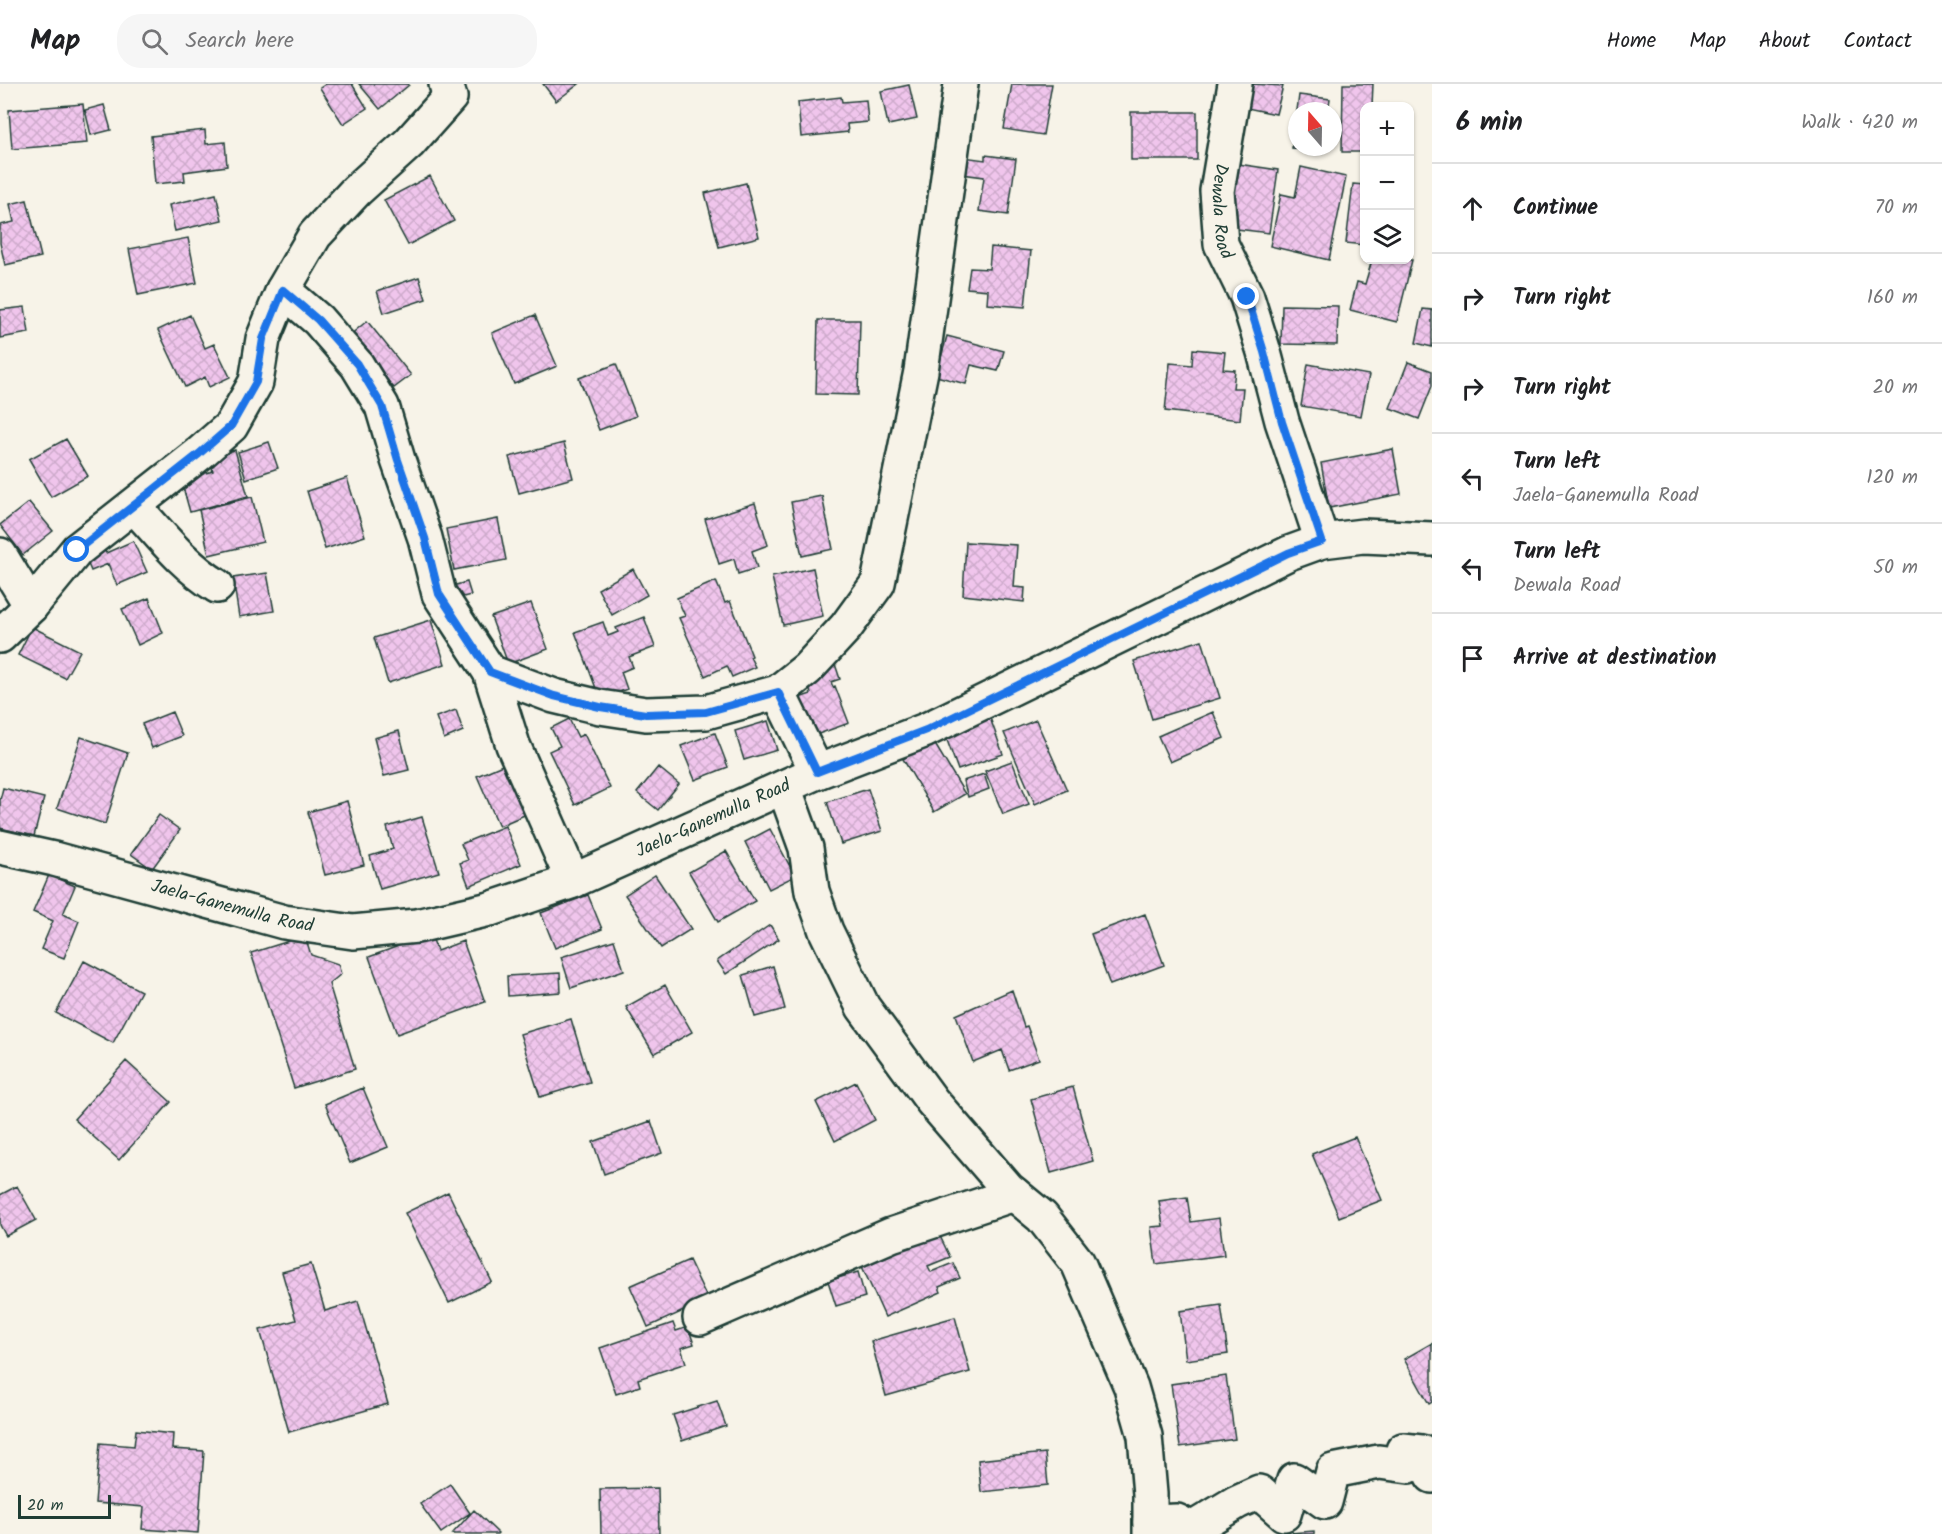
<!DOCTYPE html>
<meta charset="utf-8">
<style>
body{margin:0;font-family:Kalam,sans-serif;background:#f6f6f6;color:#202124}
.controls{position:absolute;right:18px;top:18px;display:grid;overflow:hidden;border-radius:12px;box-shadow:0 2px 4px #0004}
.controls button{width:54px;height:54px;display:grid;place-items:center;padding:0;border:0;border-bottom:2px solid #e0e0e0;background:#fff;color:#202124;font:30px sans-serif}
.compass{position:absolute;left:1288px;top:18px;width:54px;height:54px;border-radius:50%;background:#fff;box-shadow:0 2px 4px #0004;rotate:340deg}
.scale{position:absolute;left:18px;bottom:15px;width:93px;box-sizing:border-box;padding-left:6px;border:3px solid #1f3d34;border-top:0;font-size:16px;line-height:21px;white-space:nowrap;color:#1f3d34;-webkit-text-stroke:4px #f7f3e8;paint-order:stroke}
.stop{position:absolute;width:18px;height:18px;margin:-14px;border:4px solid #1a73e8;border-radius:50%;background:#fff}
.stop.end{background:#1a73e8;border-color:#fff;box-shadow:0 2px 6px #0008}
.list{margin:0;padding:0;list-style:none}
h2{display:flex;justify-content:space-between;align-items:center;height:78px;margin:0;padding:0 24px;font-size:26px}
h2 small{font-size:20px;font-weight:400;color:#757577}
.list li{display:grid;grid-template-columns:39px 1fr auto;gap:18px;align-items:center;box-sizing:border-box;height:90px;padding:0 24px;border-top:2px solid #e0e0e0}
.list b{display:block;font-size:22px;white-space:nowrap}
.list p{margin:0;font-size:20px;white-space:nowrap;color:#757577}
.list em{font-size:20px;font-style:normal;color:#757577}
.icon{flex:none;width:33px;height:33px;fill:none;stroke:currentColor;stroke-width:2;stroke-linecap:round;stroke-linejoin:round}
.map{position:relative;flex:none;width:1432px;height:1450px;overflow:hidden}
header{display:flex;align-items:center;gap:36px;box-sizing:border-box;height:84px;padding:0 30px;background:#fff;border-bottom:2px solid #e0e0e0}
header strong{font-size:28px}
nav{display:flex;gap:33px;margin-inline-start:auto;font-size:21px}
.search{width:420px;height:54px;background:#f6f6f6;display:flex;align-items:center;gap:15px;box-sizing:border-box;padding:0 21px;border-radius:24px;color:#757577;font-size:22px}
main{display:flex}
aside{flex:1;background:#fff}
.map>svg:first-child{display:block}
.building{fill:url(#building-cross-hatch);stroke:#1f3d34;stroke-width:1.5}
.lines{fill:none;stroke-linecap:round;stroke-linejoin:round}
.minor-casing{stroke:#1f3d34;stroke-width:38}
.secondary-casing{stroke:#1f3d34;stroke-width:38}
.minor{stroke:#f7f3e8;stroke-width:33}
.secondary{stroke:#f7f3e8;stroke-width:33}
.route{stroke:#1a73e8;stroke-width:8}
.labels{text-anchor:middle;dominant-baseline:central;stroke-width:6;stroke-linejoin:round;paint-order:stroke}
.street-label{font-size:18px;fill:#1f3d34;stroke:#f7f3e8}
</style>
<header>
<strong>Map</strong>
<div class="search"><svg class="icon" aria-label="search" viewBox="0 0 24 24"><circle cx="10" cy="10" r="6"/><path d="M15 15l6 6"/></svg>Search here</div>
<nav><a>Home</a><a>Map</a><a>About</a><a>Contact</a></nav>
</header>
<main>
<div class="map">
<svg width="1432" height="1450" viewBox="0 0 1432 1450">
<defs>
<pattern id="building-cross-hatch" width="8" height="8" patternUnits="userSpaceOnUse" patternTransform="scale(1.5)"><rect width="8" height="8" fill="#f0c5ec"/><path d="M0 0l8 8M0 8l8-8" fill="none" stroke="#cdaacb"/></pattern>
</defs>
<rect width="100%" height="100%" fill="#f7f3e8"/>
<filter id="ink" filterUnits="userSpaceOnUse"><feTurbulence type="fractalNoise" baseFrequency=".0167" numOctaves="2"/><feDisplacementMap in="SourceGraphic" scale="12" xChannelSelector="R" yChannelSelector="G"/><feConvolveMatrix kernelMatrix="1 2 1 2 8 2 1 2 1" color-interpolation-filters="sRGB"/></filter>
<g filter="url(#ink)">
<path class="building" d="M 326,0 L 352,0 L 367,24 L 343,40 L 320,4 Z
M 359,0 L 408,0 L 409,1 L 380,25 Z
M 543,0 L 579,0 L 556,17 Z
M 1012,0 L 1052,0 L 1043,51 L 1004,45 Z
M 1253,0 L 1283,2 L 1276,30 L 1247,24 Z
M 1343,0 L 1373,0 L 1372,22 L 1364,22 L 1364,68 L 1342,68 Z
M 909,1 L 917,35 L 888,41 L 881,7 Z
M 1299,11 L 1330,15 L 1328,27 L 1297,27 L 1297,63 L 1323,63 L 1323,68 L 1292,64 Z
M 841,13 L 842,18 L 866,16 L 868,38 L 847,40 L 848,48 L 801,53 L 798,18 Z
M 83,20 L 87,59 L 12,65 L 9,26 Z
M 104,21 L 111,46 L 91,51 L 85,26 Z
M 1131,28 L 1197,28 L 1197,76 L 1131,76 Z
M 205,46 L 206,60 L 225,58 L 227,82 L 184,88 L 185,97 L 155,100 L 151,52 Z
M 985,71 L 1016,75 L 1008,131 L 979,127 L 984,93 L 962,90 L 964,73 L 985,76 Z
M 1238,80 L 1278,86 L 1269,149 L 1229,144 Z
M 1301,83 L 1346,93 L 1329,176 L 1270,162 L 1281,110 L 1295,113 Z
M 430,92 L 454,137 L 408,161 L 384,116 Z
M 746,99 L 759,153 L 719,163 L 705,109 Z
M 1353,100 L 1364,101 L 1364,161 L 1346,159 Z
M 216,110 L 222,136 L 175,147 L 169,121 Z
M 27,116 L 41,173 L 5,181 L 0,159 L 0,141 L 14,138 L 10,120 Z
M 188,154 L 197,199 L 138,211 L 129,165 Z
M 991,163 L 1031,167 L 1025,223 L 987,220 L 988,206 L 967,204 L 970,184 L 989,185 Z
M 1372,176 L 1412,176 L 1397,238 L 1350,226 L 1357,198 L 1365,200 Z
M 419,193 L 426,215 L 384,229 L 377,207 Z
M 1282,221 L 1338,222 L 1337,261 L 1281,260 Z
M 25,223 L 29,249 L 0,254 L 0,226 Z
M 1423,225 L 1432,226 L 1432,263 L 1416,259 Z
M 190,231 L 205,264 L 214,260 L 230,293 L 209,303 L 205,293 L 185,303 L 158,246 Z
M 535,231 L 557,282 L 514,300 L 492,249 Z
M 818,236 L 860,236 L 858,311 L 816,310 Z
M 367,237 L 411,291 L 394,304 L 350,251 Z
M 947,252 L 1004,267 L 998,287 L 971,281 L 966,300 L 936,292 Z
M 1193,265 L 1225,268 L 1223,285 L 1235,286 L 1233,304 L 1243,304 L 1240,336 L 1165,327 L 1170,279 L 1192,281 Z
M 1408,278 L 1432,287 L 1432,302 L 1419,335 L 1390,324 Z
M 616,280 L 636,332 L 599,346 L 579,294 Z
M 1308,280 L 1369,291 L 1361,332 L 1301,322 Z
M 66,355 L 88,392 L 51,413 L 29,375 Z
M 269,358 L 278,384 L 246,395 L 238,368 Z
M 564,359 L 573,394 L 519,409 L 509,373 Z
M 1393,365 L 1401,410 L 1329,424 L 1321,379 Z
M 235,366 L 248,412 L 190,428 L 181,396 L 213,387 L 209,373 Z
M 347,394 L 365,452 L 325,465 L 307,407 Z
M 822,412 L 833,465 L 802,472 L 791,418 Z
M 252,413 L 263,458 L 209,471 L 199,426 Z
M 29,418 L 53,447 L 23,471 L 0,441 Z
M 755,419 L 768,461 L 752,467 L 757,484 L 738,490 L 734,475 L 719,480 L 705,435 Z
M 498,435 L 506,476 L 454,486 L 446,445 Z
M 133,457 L 147,488 L 117,501 L 108,480 L 91,487 L 83,468 L 102,460 L 106,469 Z
M 966,458 L 1017,461 L 1014,503 L 1025,504 L 1024,518 L 963,511 Z
M 813,484 L 823,532 L 783,541 L 772,493 Z
M 633,485 L 647,511 L 612,531 L 598,505 Z
M 267,489 L 274,527 L 239,533 L 233,494 Z
M 716,497 L 725,519 L 730,517 L 752,572 L 750,573 L 755,583 L 732,593 L 727,582 L 705,592 L 679,534 L 685,532 L 677,514 Z
M 467,498 L 471,511 L 455,515 L 452,502 Z
M 149,514 L 163,549 L 138,561 L 122,525 Z
M 531,519 L 548,565 L 508,580 L 491,533 Z
M 644,533 L 655,563 L 629,573 L 633,583 L 621,588 L 627,605 L 600,615 L 575,548 L 603,538 L 608,552 L 618,548 L 616,544 Z
M 431,536 L 445,580 L 388,599 L 374,554 Z
M 32,543 L 80,567 L 65,594 L 18,571 Z
M 1202,556 L 1220,614 L 1152,635 L 1134,577 Z
M 835,580 L 840,595 L 831,598 L 833,603 L 835,602 L 849,639 L 810,653 L 796,615 L 811,610 L 808,600 L 810,589 Z
M 456,626 L 463,647 L 444,655 L 436,633 Z
M 172,628 L 182,652 L 152,664 L 142,640 Z
M 1213,628 L 1224,654 L 1170,678 L 1158,652 Z
M 989,631 L 1003,670 L 958,686 L 944,648 Z
M 569,635 L 578,653 L 584,650 L 610,704 L 575,721 L 549,667 L 560,662 L 551,644 Z
M 1036,636 L 1067,706 L 1035,720 L 1004,649 Z
M 768,637 L 777,666 L 744,676 L 735,647 Z
M 399,647 L 409,686 L 384,692 L 374,654 Z
M 715,649 L 728,683 L 695,696 L 681,662 Z
M 81,653 L 128,669 L 105,740 L 57,724 Z
M 933,657 L 965,710 L 934,728 L 903,675 Z
M 1012,677 L 1029,720 L 1003,730 L 985,687 Z
M 507,679 L 529,729 L 499,742 L 477,692 Z
M 658,683 L 679,700 L 658,726 L 637,709 Z
M 984,690 L 989,705 L 968,713 L 963,697 Z
M 3,704 L 44,714 L 34,752 L 0,744 L 0,716 Z
M 868,705 L 882,747 L 841,760 L 827,718 Z
M 347,717 L 364,781 L 325,791 L 308,728 Z
M 159,731 L 180,746 L 152,785 L 131,770 Z
M 422,733 L 439,788 L 380,805 L 370,772 L 393,765 L 387,743 Z
M 505,742 L 521,780 L 469,802 L 460,779 L 468,776 L 461,760 Z
M 770,745 L 795,792 L 769,805 L 745,758 Z
M 726,767 L 755,817 L 718,838 L 689,788 Z
M 49,791 L 75,802 L 63,830 L 79,837 L 64,874 L 41,865 L 53,837 L 33,828 Z
M 655,791 L 691,845 L 661,864 L 625,811 Z
M 588,811 L 602,845 L 555,864 L 541,829 Z
M 1145,830 L 1164,881 L 1110,901 L 1091,850 Z
M 770,841 L 779,855 L 726,890 L 717,877 Z
M 431,850 L 437,867 L 463,857 L 485,918 L 397,950 L 369,873 Z
M 305,852 L 311,871 L 338,880 L 341,890 L 329,900 L 355,985 L 294,1004 L 251,869 Z
M 614,856 L 624,886 L 571,904 L 561,873 Z
M 84,877 L 141,907 L 113,959 L 56,929 Z
M 773,882 L 785,925 L 755,933 L 743,891 Z
M 560,889 L 561,908 L 508,912 L 507,892 Z
M 665,901 L 692,948 L 654,970 L 626,923 Z
M 1012,906 L 1024,943 L 1027,942 L 1039,975 L 1009,986 L 1002,966 L 973,978 L 956,931 Z
M 571,935 L 590,998 L 540,1013 L 520,950 Z
M 126,977 L 171,1018 L 119,1076 L 74,1035 Z
M 856,998 L 875,1036 L 835,1057 L 816,1018 Z
M 1073,1003 L 1093,1077 L 1051,1089 L 1031,1015 Z
M 363,1004 L 388,1063 L 350,1079 L 325,1020 Z
M 651,1037 L 662,1069 L 604,1090 L 593,1058 Z
M 1355,1053 L 1382,1116 L 1339,1133 L 1312,1070 Z
M 17,1102 L 36,1136 L 6,1152 L 0,1141 L 0,1111 Z
M 448,1108 L 492,1198 L 449,1219 L 405,1129 Z
M 1187,1113 L 1191,1138 L 1219,1134 L 1224,1171 L 1156,1180 L 1151,1143 L 1163,1142 L 1159,1117 Z
M 938,1148 L 950,1173 L 928,1182 L 931,1188 L 953,1179 L 960,1194 L 939,1203 L 941,1208 L 885,1233 L 860,1178 Z
M 689,1176 L 708,1216 L 648,1243 L 630,1202 Z
M 311,1180 L 325,1227 L 358,1217 L 388,1320 L 289,1348 L 260,1246 L 296,1236 L 282,1188 Z
M 858,1188 L 865,1213 L 836,1222 L 828,1197 Z
M 1221,1221 L 1228,1270 L 1186,1276 L 1180,1227 Z
M 955,1233 L 970,1288 L 886,1312 L 871,1257 Z
M 673,1239 L 676,1247 L 688,1243 L 694,1260 L 681,1264 L 686,1279 L 638,1295 L 640,1302 L 616,1310 L 600,1264 Z
M 1432,1259 L 1432,1318 L 1429,1320 L 1404,1275 Z
M 1226,1292 L 1235,1355 L 1180,1363 L 1171,1300 Z
M 717,1317 L 726,1342 L 682,1357 L 673,1331 Z
M 136,1346 L 173,1350 L 172,1365 L 204,1367 L 198,1449 L 142,1445 L 144,1423 L 95,1419 L 100,1359 L 134,1362 Z
M 1045,1369 L 1048,1401 L 981,1408 L 978,1376 Z
M 450,1400 L 470,1429 L 441,1449 L 420,1420 Z
M 658,1404 L 659,1450 L 601,1450 L 600,1405 Z
M 474,1426 L 498,1449 L 497,1450 L 452,1450 Z
M 1314,1447 L 1314,1450 L 1277,1450 Z"/>
<g class="lines">
<g class="minor-casing">
<g id="minor">
<path id="s1" d="M 1235,0 L 1217,107 L 1221,160 L 1247,213 L 1264,268 L 1282,337 L 1322,457"/>
<path d="M 283,206 L 318,236 L 357,281 L 382,322 L 398,376 L 425,454 L 439,510 L 490,588 L 513,661 L 573,797"/>
<path d="M 134,422 C 160,450 183,481 217,502"/>
<path d="M 0,471 L 31,522"/>
<path d="M 0,552 L 31,522 L 77,466 L 199,370 L 231,342 L 256,298 L 263,255 L 283,206 L 315,151 L 356,107 L 409,59 L 450,13 L 446,0"/>
<path d="M 490,588 L 554,612 L 600,623 L 646,630 L 706,628 L 778,608 L 807,585 L 846,543 L 878,499 L 921,287 L 961,0"/>
<path d="M 778,608 L 817,688"/>
<path d="M 784,703 L 806,764 L 812,807 L 826,847 L 863,923 L 932,1017 L 1008,1105 L 1042,1133 L 1078,1179 L 1131,1303 L 1145,1352 L 1150,1410 L 1150,1450"/>
<path d="M 700,1234 L 891,1151 L 1014,1110"/>
<path d="M 1150,1438 L 1177,1437 L 1192,1445 L 1237,1418 L 1259,1408 L 1284,1430 L 1294,1396 L 1325,1418 L 1333,1387 L 1379,1378 L 1409,1382 L 1403,1366 L 1421,1368 L 1432,1392"/>
</g>
</g>
<g class="secondary-casing">
<g id="secondary">
<path id="s2" d="M 0,763 L 54,775 L 284,838 L 353,848 L 417,842 L 490,825 L 573,797 L 817,688 L 926,646 L 1289,469 L 1322,457 L 1363,452 L 1432,455"/>
</g>
</g>
<use href="#minor" class="minor"/>
<use href="#secondary" class="secondary"/>
</g>
</g>
<g class="lines" filter="url(#ink)">
<path class="route" d="M 77,466 L 199,370 L 231,342 L 256,298 L 263,255 L 283,206 L 318,236 L 357,280 L 382,322 L 398,376 L 425,454 L 439,510 L 490,588 L 554,612 L 600,623 L 646,630 L 706,628 L 778,608 L 817,688 L 926,646 L 1288,469 L 1322,457 L 1282,338 L 1264,268 L 1247,213"/>
</g>
<g class="labels">
<g class="street-label">
<text stroke="none"><textPath href="#s1" startOffset="129">Dewala Road</textPath></text>
<text stroke="none"><textPath href="#s2" startOffset="744">Jaela-Ganemulla Road</textPath></text>
<text stroke="none"><textPath href="#s2" startOffset="240">Jaela-Ganemulla Road</textPath></text>
</g>
</g>
</svg>
<div class="controls">
<button>+</button>
<button>−</button>
<button><svg class="icon" aria-label="layers" viewBox="0 0 24 24"><path d="M12 4l9 5-9 5-9-5zM3 14l9 5 9-5"/></svg></button>
</div>
<svg class="compass" viewBox="-18 -18 36 36"><path d="M0-13l5 13h-10z" fill="#e53935"/><path d="M0 13l5-13h-10z" fill="#757577"/></svg>
<div class="scale">20 m</div>
<div class="stop" style="left:77px;top:466px"></div>
<div class="stop end" style="left:1247px;top:213px"></div>
</div>
<aside>
<h2>6 min<small>Walk · 420 m</small></h2>
<ul class="list">
<li><svg class="icon" aria-label="ahead" viewBox="0 0 24 24"><path d="M12 20V5M6 11l6-6 6 6"/></svg><div><b>Continue</b></div><em>70 m</em></li>
<li><svg class="icon" aria-label="right" viewBox="0 0 24 24"><path d="M7 20v-9h11M14 6l5 5-5 5"/></svg><div><b>Turn right</b></div><em>160 m</em></li>
<li><svg class="icon" aria-label="right" viewBox="0 0 24 24"><path d="M7 20v-9h11M14 6l5 5-5 5"/></svg><div><b>Turn right</b></div><em>20 m</em></li>
<li><svg class="icon" aria-label="left" viewBox="0 0 24 24"><path d="M17 20v-9H6M10 6l-5 5 5 5"/></svg><div><b>Turn left</b><p>Jaela-Ganemulla Road</p></div><em>120 m</em></li>
<li><svg class="icon" aria-label="left" viewBox="0 0 24 24"><path d="M17 20v-9H6M10 6l-5 5 5 5"/></svg><div><b>Turn left</b><p>Dewala Road</p></div><em>50 m</em></li>
<li><svg class="icon" aria-label="arrive" viewBox="0 0 24 24"><path d="M6 21V4h12l-3 4 3 4H6"/></svg><div><b>Arrive at destination</b></div></li>
</ul>
</aside>
</main>
